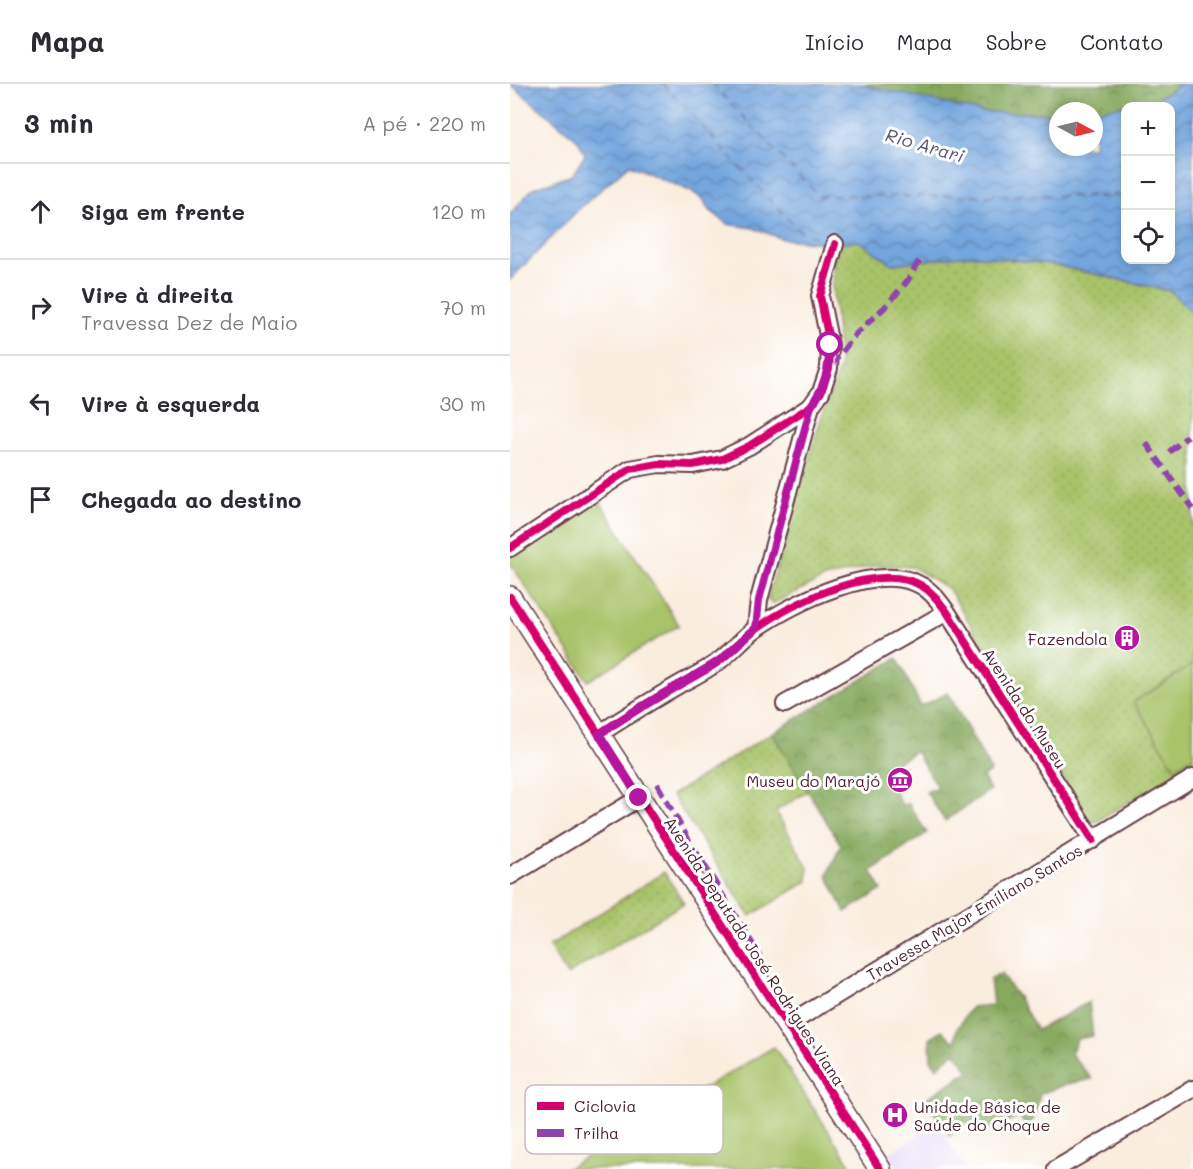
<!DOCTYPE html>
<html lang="pt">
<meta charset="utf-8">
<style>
body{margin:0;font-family:Mali,sans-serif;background:#f2f2f3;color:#2b2b33}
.controls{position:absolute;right:18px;top:18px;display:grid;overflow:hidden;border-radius:12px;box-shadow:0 3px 9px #0003}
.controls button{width:54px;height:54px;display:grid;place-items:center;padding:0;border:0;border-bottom:2px solid #e1e1e2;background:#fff;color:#2b2b33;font:30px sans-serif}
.compass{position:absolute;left:539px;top:18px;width:54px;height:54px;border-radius:50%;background:#fff;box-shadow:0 3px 9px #0003;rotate:97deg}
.stop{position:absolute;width:18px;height:18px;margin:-14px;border:4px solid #b5179e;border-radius:50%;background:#fff}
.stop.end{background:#b5179e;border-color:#fff;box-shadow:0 2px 6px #0008}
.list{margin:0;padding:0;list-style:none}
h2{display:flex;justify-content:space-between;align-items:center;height:78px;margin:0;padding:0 24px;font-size:26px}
h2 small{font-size:20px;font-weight:400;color:#7c7c81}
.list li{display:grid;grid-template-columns:39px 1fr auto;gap:18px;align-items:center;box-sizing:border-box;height:96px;padding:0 24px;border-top:2px solid #e1e1e2}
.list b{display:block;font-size:22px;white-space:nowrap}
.list p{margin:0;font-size:20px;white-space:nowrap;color:#7c7c81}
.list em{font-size:20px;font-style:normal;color:#7c7c81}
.icon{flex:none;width:33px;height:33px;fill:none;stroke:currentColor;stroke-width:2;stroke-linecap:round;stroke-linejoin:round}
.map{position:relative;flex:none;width:683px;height:1085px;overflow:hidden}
header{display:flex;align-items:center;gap:36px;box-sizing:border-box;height:84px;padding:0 30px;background:#fff;border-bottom:2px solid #e1e1e2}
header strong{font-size:28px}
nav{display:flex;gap:33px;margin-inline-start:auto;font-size:21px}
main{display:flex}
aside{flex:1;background:#fff}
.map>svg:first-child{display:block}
.built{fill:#e0d4f4}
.grass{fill:url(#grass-dots);stroke:#79714a;stroke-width:1.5}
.forest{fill:url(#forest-crowns);stroke:#686444;stroke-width:1.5}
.green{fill:#a8c369;stroke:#79714a;stroke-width:1.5}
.water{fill:url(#water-waves);stroke:#5e6284;stroke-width:1.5;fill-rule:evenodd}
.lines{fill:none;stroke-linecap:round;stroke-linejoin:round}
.ferry{stroke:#5a5573;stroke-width:1.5;stroke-dasharray:8 6;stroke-linecap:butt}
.minor-casing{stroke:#643e46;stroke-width:20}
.tertiary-casing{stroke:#643e46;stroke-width:24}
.minor{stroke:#fff;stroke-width:16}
.tertiary{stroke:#fff;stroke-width:21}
.quiet{stroke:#8e44ad;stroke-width:6;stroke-dasharray:12 6;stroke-linecap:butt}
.cycleway-casing{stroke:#fff;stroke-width:11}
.cycleway{stroke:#d6006c;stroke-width:8}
.route{stroke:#b5179e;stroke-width:8}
.labels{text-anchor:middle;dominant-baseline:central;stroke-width:6;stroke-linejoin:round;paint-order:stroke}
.poi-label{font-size:16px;fill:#4a1f2b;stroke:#fff;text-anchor:end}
.street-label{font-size:16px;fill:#4a1f2b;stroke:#fff}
.water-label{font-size:18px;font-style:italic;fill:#5a5573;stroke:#fff}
.key{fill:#fff;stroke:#c9bcbf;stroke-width:1.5}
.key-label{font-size:16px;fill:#4a1f2b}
</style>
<header>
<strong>Mapa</strong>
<nav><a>Início</a><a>Mapa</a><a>Sobre</a><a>Contato</a></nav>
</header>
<main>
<aside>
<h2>3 min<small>A pé · 220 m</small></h2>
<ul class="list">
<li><svg class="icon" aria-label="ahead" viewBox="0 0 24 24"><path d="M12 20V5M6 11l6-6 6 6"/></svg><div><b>Siga em frente</b></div><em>120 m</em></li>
<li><svg class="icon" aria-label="right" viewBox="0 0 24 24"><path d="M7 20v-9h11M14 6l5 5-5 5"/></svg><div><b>Vire à direita</b><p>Travessa Dez de Maio</p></div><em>70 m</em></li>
<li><svg class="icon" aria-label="left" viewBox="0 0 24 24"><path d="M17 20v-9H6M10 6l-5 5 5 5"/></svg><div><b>Vire à esquerda</b></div><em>30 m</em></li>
<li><svg class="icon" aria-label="arrive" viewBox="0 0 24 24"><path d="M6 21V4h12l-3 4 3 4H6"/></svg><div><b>Chegada ao destino</b></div></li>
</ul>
</aside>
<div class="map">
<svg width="683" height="1085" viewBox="0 0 683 1085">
<defs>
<pattern id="grass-dots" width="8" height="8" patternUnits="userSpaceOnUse" patternTransform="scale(1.5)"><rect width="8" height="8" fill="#a8c369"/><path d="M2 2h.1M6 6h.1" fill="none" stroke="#92a75b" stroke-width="1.8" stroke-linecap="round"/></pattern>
<pattern id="forest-crowns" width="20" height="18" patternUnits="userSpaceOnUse" patternTransform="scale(1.5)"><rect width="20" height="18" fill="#86a95d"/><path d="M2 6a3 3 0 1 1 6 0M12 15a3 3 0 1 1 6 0" fill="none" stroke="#70894d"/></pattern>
<pattern id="water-waves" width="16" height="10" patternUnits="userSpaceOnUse" patternTransform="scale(1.5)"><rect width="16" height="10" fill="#73a5de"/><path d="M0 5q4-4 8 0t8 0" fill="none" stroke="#6086b4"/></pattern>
</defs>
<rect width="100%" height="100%" fill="#fff"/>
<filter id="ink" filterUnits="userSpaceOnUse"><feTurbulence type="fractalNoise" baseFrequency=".0167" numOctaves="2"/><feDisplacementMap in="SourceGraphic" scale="12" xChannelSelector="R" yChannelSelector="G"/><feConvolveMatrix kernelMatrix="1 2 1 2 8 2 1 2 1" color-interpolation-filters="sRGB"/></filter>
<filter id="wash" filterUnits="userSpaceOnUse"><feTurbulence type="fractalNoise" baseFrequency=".008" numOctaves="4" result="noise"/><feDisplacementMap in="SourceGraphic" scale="24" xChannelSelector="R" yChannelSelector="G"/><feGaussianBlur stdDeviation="1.35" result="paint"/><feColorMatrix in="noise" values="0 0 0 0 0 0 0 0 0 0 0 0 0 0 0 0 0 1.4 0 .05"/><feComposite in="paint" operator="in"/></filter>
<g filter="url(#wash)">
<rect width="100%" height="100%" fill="#f9edde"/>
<path class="built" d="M 427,1039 L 456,1085 L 387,1084 L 378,1070 Z"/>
<path class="grass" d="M 349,157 L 382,180 L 459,171 L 540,180 L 660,207 L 683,229 L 683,679 L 586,738 L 580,738 L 439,505 L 403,483 L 368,481 L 314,494 L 262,520 L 257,515 L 312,331 L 330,283 L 322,199 L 325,160 Z
M 262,649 L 298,707 L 266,727 L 298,784 L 298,797 L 240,832 L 162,711 Z
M 154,788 L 174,819 L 57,891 L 39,862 Z"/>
<path class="forest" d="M 349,0 L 672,0 L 648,14 L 584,27 L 548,27 L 548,30 L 472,28 Z
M 387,574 L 411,622 L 438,609 L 481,687 L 473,693 L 480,706 L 435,737 L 416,708 L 427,703 L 406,667 L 373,686 L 393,722 L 398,719 L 417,749 L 361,787 L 372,806 L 335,828 L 317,791 L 331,761 L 262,649 Z
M 491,890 L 509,915 L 527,946 L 579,918 L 583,952 L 567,955 L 561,970 L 582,995 L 557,1000 L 530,1010 L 525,1032 L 518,1045 L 509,1032 L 467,1051 L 455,1037 L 440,1052 L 415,1015 L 459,987 L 445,968 L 427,984 L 421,976 L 420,954 L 432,946 L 445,959 L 447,945 L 461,923 L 483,921 L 480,895 Z"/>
<path class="green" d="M 88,415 L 169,541 L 78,597 L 0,479 L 0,473 Z
M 683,580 L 683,672 L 665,684 L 624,618 Z
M 264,963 L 343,1085 L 56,1085 Z"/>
<path class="water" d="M 0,0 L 349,0 L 472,28 L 548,30 L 548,63 L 584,63 L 584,27 L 648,14 L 672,0 L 683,0 L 683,229 L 660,207 L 540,180 L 459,171 L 382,180 L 349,157 L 325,160 L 273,155 L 243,144 L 217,140 L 197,124 L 194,116 L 182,108 L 119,81 L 70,124 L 0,196 L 0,130 L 23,104 L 62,91 L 75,71 L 68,56 ZM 616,22 L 660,22 L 660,176 L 616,176 Z"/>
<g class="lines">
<path class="ferry" d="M 153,0 L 288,146 L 318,158
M 202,0 L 309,112 L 616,112
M 660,100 L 683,87"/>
</g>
</g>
<g filter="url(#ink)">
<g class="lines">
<g class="minor-casing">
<path id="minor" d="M 0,464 L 120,385 L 149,380 L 183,381 L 212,375 L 239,362 L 301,322 L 311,308 L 319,284 L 320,261 L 310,212 L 325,160
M 246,544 L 249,516 L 301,322
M 275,620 L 437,528
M 89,650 C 115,633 142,616 170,600 C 183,593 197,586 209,577 C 223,567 233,553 247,544 C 284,518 369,476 412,502 C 423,508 430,519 437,528 L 583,756
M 0,792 L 129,714
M 276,942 L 683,694
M 546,1085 L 683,1005"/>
</g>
<g class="tertiary-casing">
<path id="tertiary" d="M 0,513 L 370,1085"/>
</g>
<use href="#minor" class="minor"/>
<use href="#tertiary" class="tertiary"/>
<path class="quiet" d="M 321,282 L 345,251 L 376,222 L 398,196 L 409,177
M 636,359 L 683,425
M 659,368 L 678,352
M 147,700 L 177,753 L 250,872"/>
<g class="cycleway-casing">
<path id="cycleway" d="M 0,464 L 120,385 L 149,380 L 183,381 L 212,375 L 239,362 L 301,322 L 311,308 L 319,284 L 320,261 L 310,212 L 325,160
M 0,513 L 370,1085
M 89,650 C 115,633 142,616 170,600 C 183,593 197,586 209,577 C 223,567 233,553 247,544 C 284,518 369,476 412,502 C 423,508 430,519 437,528 L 583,756"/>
</g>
<use href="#cycleway" class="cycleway"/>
</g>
</g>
<g class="lines" filter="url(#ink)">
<path class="route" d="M 129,714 L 89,650 L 118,631 L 209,577 L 246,544 L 249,516 L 301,322 C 315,302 319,284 320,261"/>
</g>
<defs>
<g id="building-disc" transform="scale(1.35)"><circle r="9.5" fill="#b5179e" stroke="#fff"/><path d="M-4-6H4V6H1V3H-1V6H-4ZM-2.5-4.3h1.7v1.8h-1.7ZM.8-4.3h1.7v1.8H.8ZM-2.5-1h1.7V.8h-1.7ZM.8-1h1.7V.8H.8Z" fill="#fff"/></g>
<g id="museum-disc" transform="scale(1.35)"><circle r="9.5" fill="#b5179e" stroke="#fff"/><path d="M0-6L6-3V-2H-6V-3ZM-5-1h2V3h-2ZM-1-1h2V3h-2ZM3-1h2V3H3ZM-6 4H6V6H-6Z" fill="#fff"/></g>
<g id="hospital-disc" transform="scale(1.35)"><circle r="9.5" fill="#b5179e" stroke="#fff"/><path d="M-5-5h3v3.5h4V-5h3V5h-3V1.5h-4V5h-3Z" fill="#fff"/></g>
</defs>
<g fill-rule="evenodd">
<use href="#building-disc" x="617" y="554"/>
<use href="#museum-disc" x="390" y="696"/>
<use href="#hospital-disc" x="385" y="1031"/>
</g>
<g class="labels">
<g class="poi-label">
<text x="598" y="554">Fazendola</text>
<text x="370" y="696">Museu do Marajó</text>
<text x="404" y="1022" text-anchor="start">Unidade Básica de<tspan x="404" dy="18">Saúde do Choque</tspan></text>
</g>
<g class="street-label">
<text transform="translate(515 624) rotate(57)">Avenida do Museu</text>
<text transform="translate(464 828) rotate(-31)">Travessa Major Emíliano Santos</text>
<text transform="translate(245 867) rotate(57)">Avenida Deputado José Rodrigues Viana</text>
</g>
<g class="water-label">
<text transform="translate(415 61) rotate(16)">Rio Arari</text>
</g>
</g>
<rect x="15" y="1001" width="198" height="69" rx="9" class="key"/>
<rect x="27" y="1018" width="27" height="8" fill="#d6006c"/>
<rect x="27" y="1045" width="27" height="8" fill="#8e44ad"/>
<g class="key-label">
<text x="64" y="1028">Ciclovia</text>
<text x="64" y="1055">Trilha</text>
</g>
</svg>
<div class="controls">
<button>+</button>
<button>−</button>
<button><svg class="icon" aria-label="locate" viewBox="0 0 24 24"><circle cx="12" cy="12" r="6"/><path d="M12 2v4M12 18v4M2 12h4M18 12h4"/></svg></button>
</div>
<svg class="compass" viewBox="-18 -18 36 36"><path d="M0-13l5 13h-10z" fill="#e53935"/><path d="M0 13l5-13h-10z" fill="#7c7c81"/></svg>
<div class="stop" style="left:320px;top:261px"></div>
<div class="stop end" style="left:129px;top:714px"></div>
</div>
</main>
